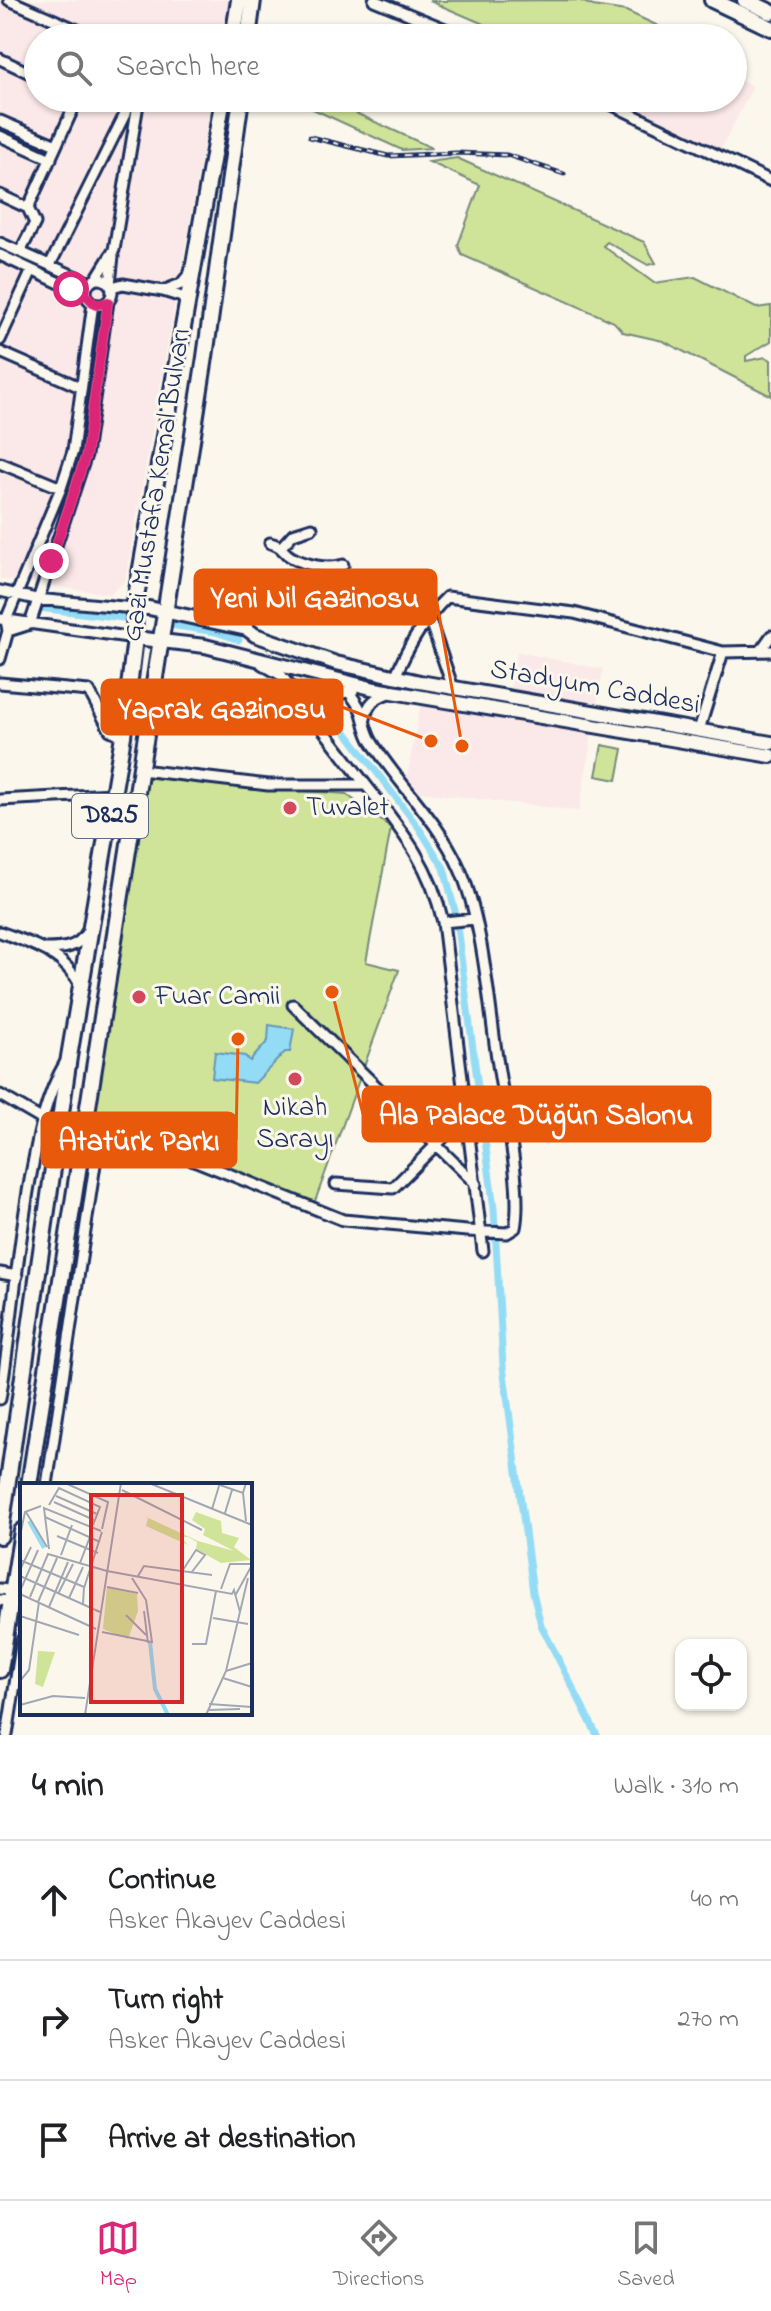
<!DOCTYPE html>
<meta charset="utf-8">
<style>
body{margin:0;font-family:"Indie Flower",sans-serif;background:#f2f2f2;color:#202124}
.controls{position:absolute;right:24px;bottom:24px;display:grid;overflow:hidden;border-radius:16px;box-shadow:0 2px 6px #0004}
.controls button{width:72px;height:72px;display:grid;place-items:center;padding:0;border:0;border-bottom:2px solid #e0e0e0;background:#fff;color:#202124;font:40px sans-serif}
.stop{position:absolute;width:24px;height:24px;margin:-18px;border:6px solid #db2777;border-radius:50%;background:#fff}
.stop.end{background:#db2777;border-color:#fff;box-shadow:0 2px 8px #0008}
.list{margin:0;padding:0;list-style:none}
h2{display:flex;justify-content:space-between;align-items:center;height:104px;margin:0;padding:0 32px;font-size:34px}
h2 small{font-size:26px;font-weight:400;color:#757577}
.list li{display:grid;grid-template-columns:52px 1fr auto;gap:24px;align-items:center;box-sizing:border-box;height:120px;padding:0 32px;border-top:2px solid #e0e0e0}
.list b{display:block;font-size:30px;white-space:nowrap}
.list p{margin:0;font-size:26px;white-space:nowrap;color:#757577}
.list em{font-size:26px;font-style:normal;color:#757577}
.icon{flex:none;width:44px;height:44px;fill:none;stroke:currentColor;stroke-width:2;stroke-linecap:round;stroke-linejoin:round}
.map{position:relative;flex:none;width:771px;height:1735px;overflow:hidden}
.search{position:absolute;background:#fff;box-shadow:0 2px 6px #0004;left:24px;right:24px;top:24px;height:88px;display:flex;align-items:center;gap:20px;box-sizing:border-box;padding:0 28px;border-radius:44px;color:#757577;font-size:30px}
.sheet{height:464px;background:#fff}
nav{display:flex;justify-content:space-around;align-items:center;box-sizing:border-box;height:112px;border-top:2px solid #e0e0e0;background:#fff;font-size:22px;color:#757577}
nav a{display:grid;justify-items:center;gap:4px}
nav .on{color:#db2777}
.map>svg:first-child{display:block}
.built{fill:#fbe8e8}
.green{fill:#d0e499;stroke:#768a7c;stroke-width:2}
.water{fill:#94dcf5;stroke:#6497b9;stroke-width:2}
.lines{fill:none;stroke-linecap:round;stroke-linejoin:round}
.canal{stroke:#94dcf5;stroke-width:7}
.minor-casing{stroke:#1b2f5e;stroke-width:15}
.major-casing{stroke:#1b2f5e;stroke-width:18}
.highway-casing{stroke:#1b2f5e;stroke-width:20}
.minor{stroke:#fbf7ec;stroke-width:9}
.major{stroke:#fbf7ec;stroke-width:12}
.highway{stroke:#fbf7ec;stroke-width:14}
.rail-casing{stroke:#1b2f5e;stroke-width:5}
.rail{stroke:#fbf7ec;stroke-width:2;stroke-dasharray:6;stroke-linecap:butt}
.route{stroke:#db2777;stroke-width:10}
.poi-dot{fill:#d1495b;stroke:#fbf7ec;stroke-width:3}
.labels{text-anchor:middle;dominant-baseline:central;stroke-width:6;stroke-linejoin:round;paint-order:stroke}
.shield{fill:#fbf7ec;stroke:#5e6b89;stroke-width:2}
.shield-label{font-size:26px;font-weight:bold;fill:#1b2f5e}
.street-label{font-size:28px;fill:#1b2f5e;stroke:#fbf7ec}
.poi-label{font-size:28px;fill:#1b2f5e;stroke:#fbf7ec;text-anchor:start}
.inset-river{fill:none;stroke:#94dcf5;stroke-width:4}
.inset-road{fill:none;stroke:#a1a7b3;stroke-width:2}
.view{fill:#d62828;fill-opacity:0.15;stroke:#d62828;stroke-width:4}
.inset-edge{fill:none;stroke:#1b2f5e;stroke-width:4}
.leader{fill:none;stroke:#e8590c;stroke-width:3}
.callout-dot{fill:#e8590c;stroke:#fbf7ec;stroke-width:3}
.callout{fill:#e8590c;stroke:#e8590c;stroke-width:3}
.callout-label{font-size:30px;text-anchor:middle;font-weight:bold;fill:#fff}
</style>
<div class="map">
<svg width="771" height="1735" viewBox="0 0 771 1735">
<rect width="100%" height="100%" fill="#fbf7ec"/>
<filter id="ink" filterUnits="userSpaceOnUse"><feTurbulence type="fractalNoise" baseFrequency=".0125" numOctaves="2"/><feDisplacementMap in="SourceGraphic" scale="16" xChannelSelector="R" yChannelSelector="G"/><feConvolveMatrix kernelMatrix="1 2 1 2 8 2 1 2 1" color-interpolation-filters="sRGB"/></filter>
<g filter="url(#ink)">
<path class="built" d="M 0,0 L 229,0 L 222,38 L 38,38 L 38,98 L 212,98 L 125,581 L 110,594 L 0,579 Z
M 733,78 L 753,86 L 720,151 L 631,111 L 637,98 L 733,98 Z
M 517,652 L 603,669 L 579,811 L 413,791 L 406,784 L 426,675 L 510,689 Z"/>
<path class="green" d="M 579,0 L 593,6 L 626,11 L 684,38 L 583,38 L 562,29 L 557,38 L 516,38 L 430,1 Z
M 289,98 L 323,98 L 432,148 L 402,150 Z
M 457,158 L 644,242 L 656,263 L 648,265 L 607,242 L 603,246 L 654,283 L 695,277 L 756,308 L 771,306 L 771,341 L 746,356 L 746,361 L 766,357 L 771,360 L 771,396 L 663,341 L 623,332 L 614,322 L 462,255 L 458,245 L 480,185 L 429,162 Z
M 602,745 L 623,749 L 617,780 L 596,776 Z
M 141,770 L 268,788 L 346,794 L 391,828 L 366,962 L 399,970 L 314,1204 L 103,1119 L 91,1108 Z"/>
<path class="water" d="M 269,1025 L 294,1029 L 290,1052 L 285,1052 L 255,1083 L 212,1078 L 215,1052 L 245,1056 L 250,1061 L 268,1041 Z"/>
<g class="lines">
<path class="canal" d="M 39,608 L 123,618
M 170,625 L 216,632 L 239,640
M 330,711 L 419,828 L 444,868 L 455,911 L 494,1209 L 503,1366 L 533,1592 L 541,1625 L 597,1735"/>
<g class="minor-casing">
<path id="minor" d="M 9,0 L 96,38
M 374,0 L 467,38
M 0,59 L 38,77
M 598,98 L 771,181
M 0,121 L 56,145
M 0,136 L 51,159
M 0,195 L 28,208
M 0,243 L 90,283
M 20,252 L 35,223 L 28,208 L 78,98
M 0,255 L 87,296
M 50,265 L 133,98
M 96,279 L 114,250 L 139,98
M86 292a13 13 0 1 1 26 0a13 13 0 1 1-26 0Z
M 110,284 L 113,256
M 112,287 L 123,284 L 163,291
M 187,305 L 182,297 L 163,291 L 181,284 L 191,272
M 0,340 L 32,270
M 0,352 L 80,387
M 0,463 L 61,488
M 270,543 C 283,546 281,551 291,557 C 305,565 328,570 343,565
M 282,546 L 293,534 L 312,528
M 0,591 L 36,599 L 134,608
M 428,615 L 453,688
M 0,619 L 135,638
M 8,631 L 30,624 L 86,455 L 108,302
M 761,650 L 771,636
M 0,659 L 8,631 L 6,620 L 61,488 L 73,451 L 93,303
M 262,664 L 281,675 L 366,785
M 395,677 C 408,646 423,620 447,597 L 574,613 L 723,652 L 771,651
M 0,683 L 89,691 L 110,730 L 123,736
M 311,714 L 342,693 L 353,691
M 365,719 C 368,702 375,698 391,692
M 699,730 L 723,652
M 141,770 L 268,785 L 366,785 C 402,831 430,864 443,922 L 483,1251
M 0,800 L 113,794
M 443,922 L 475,919
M 0,932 C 35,945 61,951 81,986
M 45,949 C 63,949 78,948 87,932
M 293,1005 L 476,1184
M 0,1095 L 41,1119
M 87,1117 L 343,1220 L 467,1231 L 507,1233 L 515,1228 C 523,1189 505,1112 499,1071 C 489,1010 484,921 459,867 C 438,820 398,784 372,742 C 366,732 365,723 362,713 C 359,705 354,699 349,692
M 336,1184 L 393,1188 L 467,1114
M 0,1273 L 17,1276
M 0,1399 C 12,1326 17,1252 30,1180 C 38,1138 44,1099 65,1063
M 47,1485 L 97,1151 L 95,1131 L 87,1117
M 0,1589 L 22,1592
M 0,1600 L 22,1603
M 7,1735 L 22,1640"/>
</g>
<g class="major-casing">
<path id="major" d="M 134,608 L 149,608 L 247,629 L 255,635 L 336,663 L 420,682 L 771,743
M 135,638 L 205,646 L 375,689 L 771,756"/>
</g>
<g class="highway-casing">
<path id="highway" d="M 712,0 L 771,28
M 745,0 L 771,12
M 233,38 L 239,0
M 248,38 L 253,0
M 29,1485 L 205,357 L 241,98
M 0,1536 L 69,1057 L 123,736 L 135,638 L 134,608 L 223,98
M 0,1670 L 22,1531"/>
</g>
<use href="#minor" class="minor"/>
<use href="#major" class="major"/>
<use href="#highway" class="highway"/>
<g class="rail-casing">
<path id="rail" d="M 310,137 L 388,156 L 457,153 L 507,155 L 564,174"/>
</g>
<use href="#rail" class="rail"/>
</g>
</g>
<g class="lines" filter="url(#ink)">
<path class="route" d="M 51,561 L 86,455 L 108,302 L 96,305 L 87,296 L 71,289"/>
</g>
<g class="poi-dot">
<circle cx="290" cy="808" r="8"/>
<circle cx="139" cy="997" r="8"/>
<circle cx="295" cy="1079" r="8"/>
</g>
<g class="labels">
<rect class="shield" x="72" y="794" width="76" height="44" rx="6"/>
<g class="shield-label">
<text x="110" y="816">D825</text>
</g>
<g class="street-label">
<text transform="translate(158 485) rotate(-81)">Gazi Mustafa Kemal Bulvarı</text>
<text transform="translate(595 688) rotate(10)">Stadyum Caddesi</text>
</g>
<g class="poi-label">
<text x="306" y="808">Tuvalet</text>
<text x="155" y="997">Fuar Camii</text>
<text x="295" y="1108" text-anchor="middle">Nikah<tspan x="295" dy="32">Sarayı</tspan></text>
</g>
</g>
<g transform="translate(20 1483)">
<rect width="232" height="232" fill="#fbf7ec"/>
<path d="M 176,29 L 201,38 L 202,50 L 219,55 L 214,64 L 231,77 L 201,80 L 176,66 L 177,59 L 168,54 L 161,54 L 168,62 L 126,43 L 128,35 L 122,32 L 178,58 L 214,68 L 183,52 L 185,46 L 172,37 ZM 87,104 L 117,111 L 118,128 L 108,156 L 83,146 ZM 18,168 L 35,169 L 23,204 L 15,201 Z" fill="#d0e499"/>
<path class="inset-river" d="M 9,38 L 24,65M 130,159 L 135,206 L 148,232"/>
<path class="inset-road" d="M 45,0 L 88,19 L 82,46M 129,0 L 232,42M 194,0 L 223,10 L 226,0 L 232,2M 102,7 L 182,47M 223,10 L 226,38M 36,13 L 77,31M 34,19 L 74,37M 29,22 L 39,5 L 80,24 L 73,42M 192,26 L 199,3M 6,29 L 27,64M 205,30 L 212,7M 25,34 L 80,59M 0,53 L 5,29 L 21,23M 37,53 L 78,70M 29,66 L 24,25 L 81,48M 41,72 L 52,42M 0,77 L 64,104 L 63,121M 60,80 L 71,51M 0,87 L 11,64M 87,88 L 212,111 L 214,107 L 220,129M 161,90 L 176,67 L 185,72 L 171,90M 0,93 L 80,129M 118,93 L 124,83 L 192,92M 87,104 L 118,110M 64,105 L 82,49M 201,106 L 210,81 L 231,81M 0,108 L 18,67M 0,111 L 76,146M 38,111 L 53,81M 215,113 L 232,82M 10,114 L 28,71 L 87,88M 49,115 L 63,84M 18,119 L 37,75M 29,124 L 48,79M 124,128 L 128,160M 106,132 L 126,152M 0,133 L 59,152M 193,135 L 228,141M 82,149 L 132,159 L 126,117 L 112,95M 172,161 L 186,161 L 196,108M 206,188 L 232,180M 203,195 L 232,204M 0,198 L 9,187 L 19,119M 189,221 L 232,224M 0,222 L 33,213 L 65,215M 188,227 L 220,226M 65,232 L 101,0M 186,232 L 206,188 L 228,95"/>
<path class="view" d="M 71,12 L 162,12 L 162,219 L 71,219 Z"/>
<rect width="232" height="232" class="inset-edge"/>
</g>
<path class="leader" d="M462 746L436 597M431 741L342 707M332 992L363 1114M238 1039L236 1140"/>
<g class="callout-dot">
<circle cx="462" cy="746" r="8"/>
<circle cx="431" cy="741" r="8"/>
<circle cx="332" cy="992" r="8"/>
<circle cx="238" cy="1039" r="8"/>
</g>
<g class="callout">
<rect x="195" y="570" width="241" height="54" rx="8"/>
<rect x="102" y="680" width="240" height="54" rx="8"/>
<rect x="363" y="1087" width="347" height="54" rx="8"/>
<rect x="42" y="1113" width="194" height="54" rx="8"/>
</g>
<g class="callout-label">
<text x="315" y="607">Yeni Nil Gazinosu</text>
<text x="222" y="718">Yaprak Gazinosu</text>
<text x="536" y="1124">Ala Palace Düğün Salonu</text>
<text x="139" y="1150">Atatürk Parkı</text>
</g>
</svg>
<div class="controls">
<button><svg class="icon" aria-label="locate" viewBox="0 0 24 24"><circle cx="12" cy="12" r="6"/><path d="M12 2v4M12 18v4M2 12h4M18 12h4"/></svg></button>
</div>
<div class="stop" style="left:71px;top:289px"></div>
<div class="stop end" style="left:51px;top:561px"></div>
<div class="search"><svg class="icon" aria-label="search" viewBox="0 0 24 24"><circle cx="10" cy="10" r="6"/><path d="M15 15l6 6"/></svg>Search here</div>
</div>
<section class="sheet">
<h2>4 min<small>Walk · 310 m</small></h2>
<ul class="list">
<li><svg class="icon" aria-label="ahead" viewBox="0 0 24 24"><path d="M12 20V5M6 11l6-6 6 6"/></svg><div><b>Continue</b><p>Asker Akayev Caddesi</p></div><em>40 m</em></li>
<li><svg class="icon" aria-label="right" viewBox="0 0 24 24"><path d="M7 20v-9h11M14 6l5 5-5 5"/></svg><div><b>Turn right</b><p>Asker Akayev Caddesi</p></div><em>270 m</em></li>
<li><svg class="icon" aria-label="arrive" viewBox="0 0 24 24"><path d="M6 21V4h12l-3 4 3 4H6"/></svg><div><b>Arrive at destination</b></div></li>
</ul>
</section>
<nav>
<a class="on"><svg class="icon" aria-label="map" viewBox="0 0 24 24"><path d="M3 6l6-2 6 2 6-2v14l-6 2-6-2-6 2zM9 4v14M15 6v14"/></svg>Map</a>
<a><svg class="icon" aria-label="directions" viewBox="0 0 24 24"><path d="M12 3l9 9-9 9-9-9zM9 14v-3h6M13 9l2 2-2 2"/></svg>Directions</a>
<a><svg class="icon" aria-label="saved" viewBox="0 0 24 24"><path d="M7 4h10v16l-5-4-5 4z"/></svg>Saved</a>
</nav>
